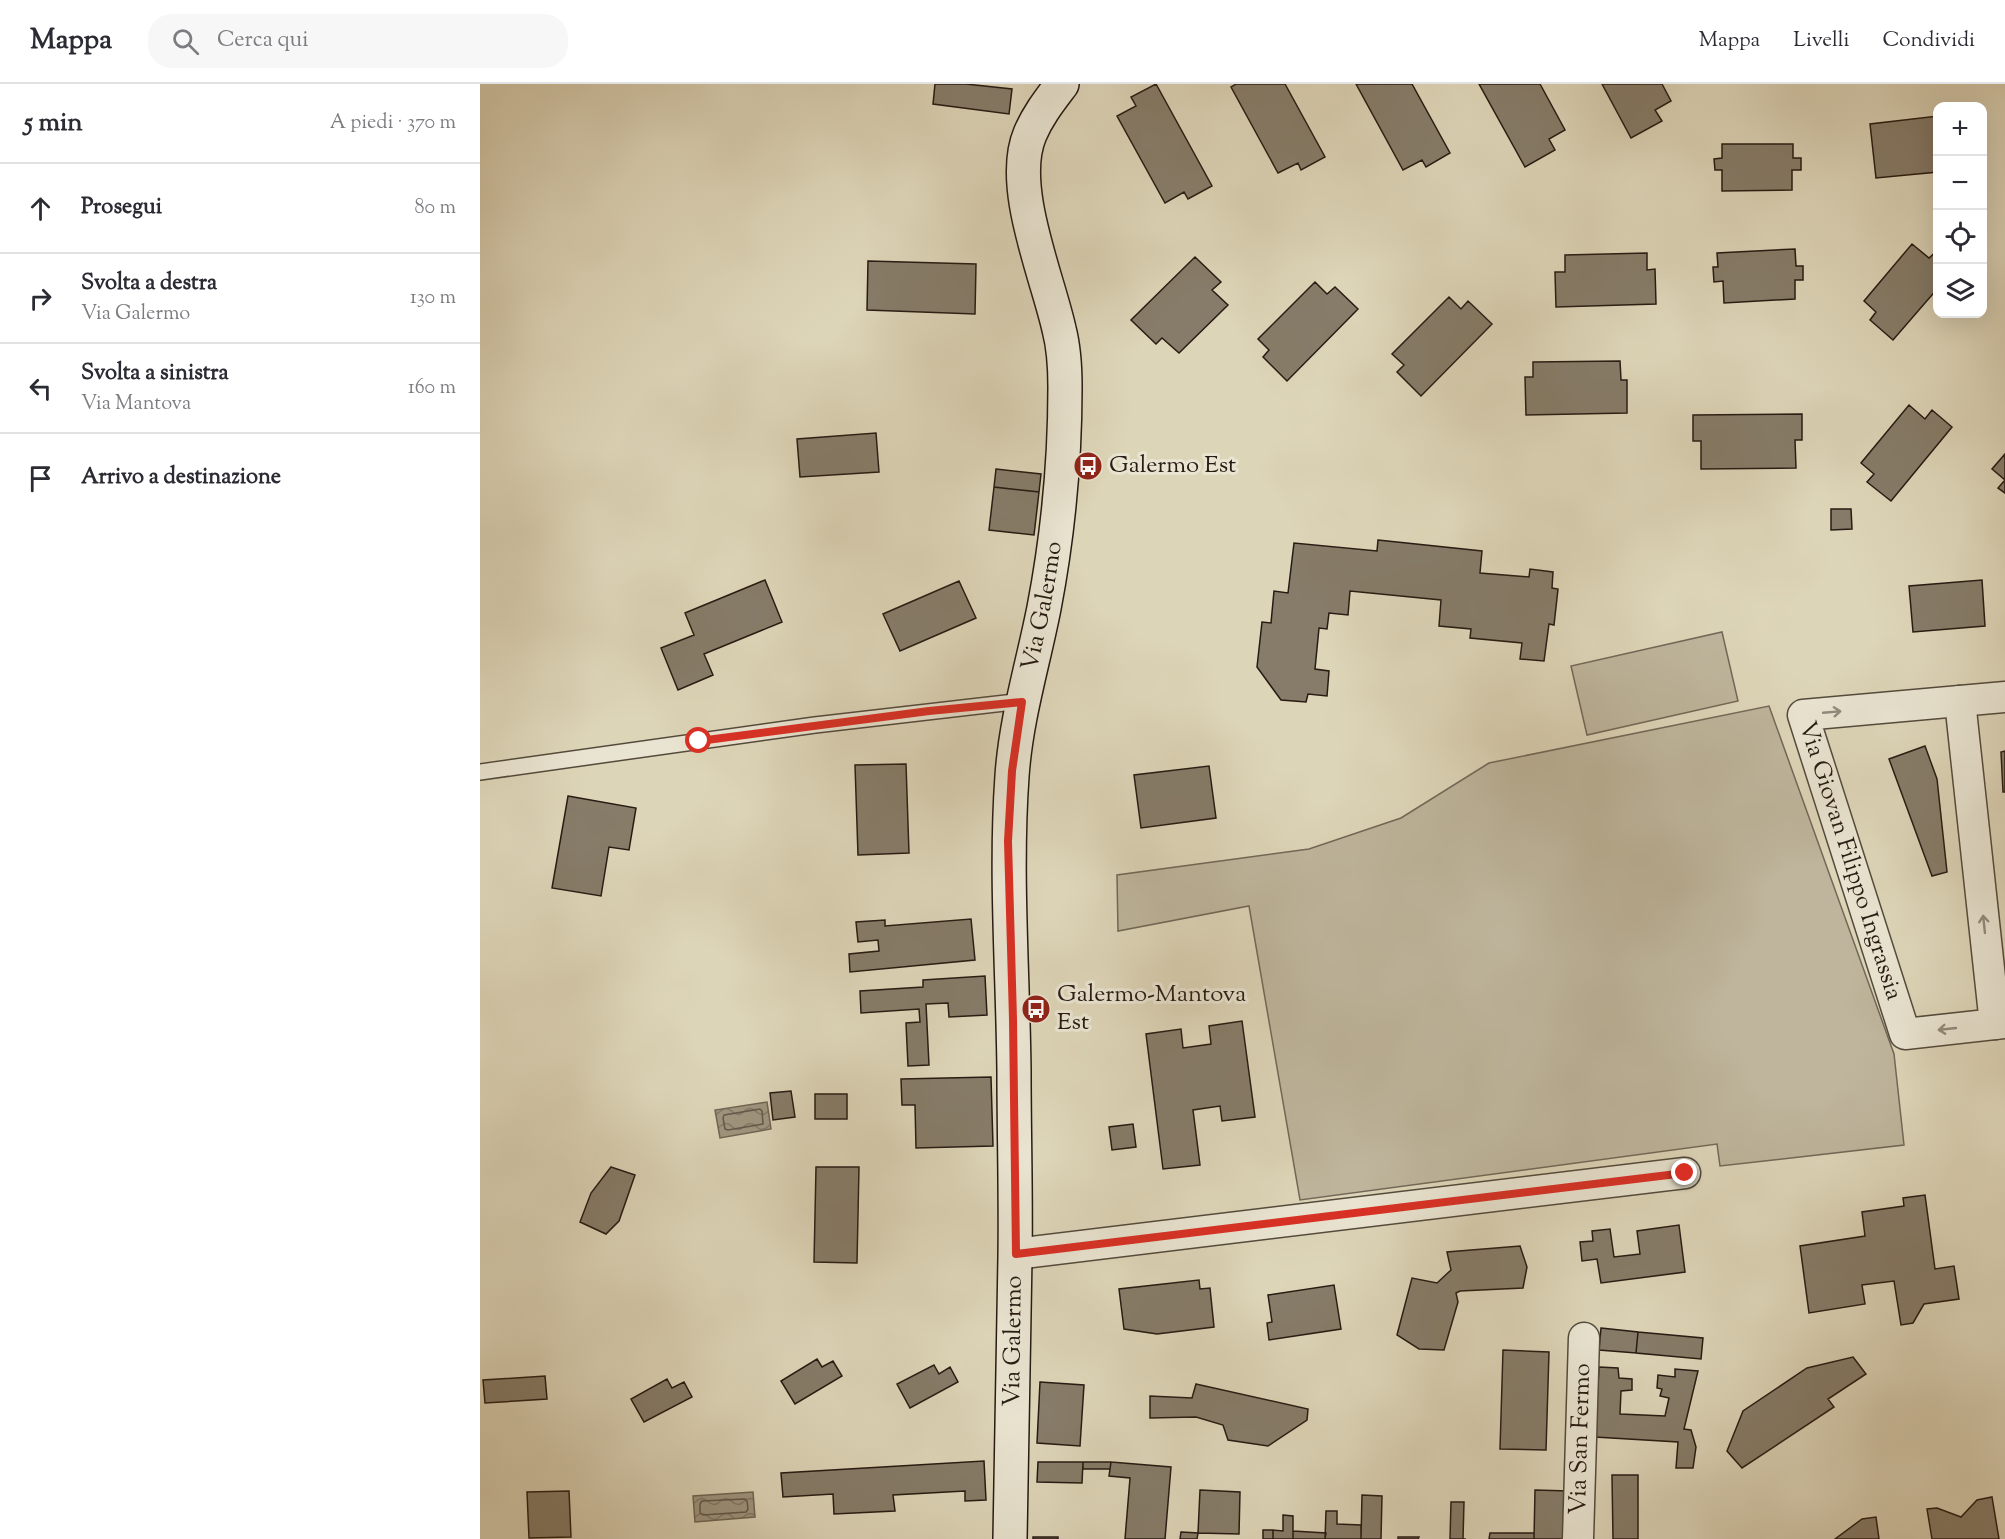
<!DOCTYPE html>
<html lang="it">
<meta charset="utf-8">
<style>
body{margin:0;font-family:"Sorts Mill Goudy",serif;background:#f7f7f7;color:#2b2b33}
.controls{position:absolute;right:18px;top:18px;display:grid;overflow:hidden;border-radius:12px;box-shadow:0 6px 24px #0002}
.controls button{width:54px;height:54px;display:grid;place-items:center;padding:0;border:0;border-bottom:2px solid #e1e1e2;background:#fff;color:#2b2b33;font:30px sans-serif}
.stop{position:absolute;width:18px;height:18px;margin:-14px;border:4px solid #d93025;border-radius:50%;background:#fff}
.stop.end{background:#d93025;border-color:#fff;box-shadow:0 2px 6px #0008}
.list{margin:0;padding:0;list-style:none}
h2{display:flex;justify-content:space-between;align-items:center;height:78px;margin:0;padding:0 24px;font-size:26px}
h2 small{font-size:20px;font-weight:400;color:#7c7c81}
.list li{display:grid;grid-template-columns:39px 1fr auto;gap:18px;align-items:center;box-sizing:border-box;height:90px;padding:0 24px;border-top:2px solid #e1e1e2}
.list b{display:block;font-size:22px;white-space:nowrap}
.list p{margin:0;font-size:20px;white-space:nowrap;color:#7c7c81}
.list em{font-size:20px;font-style:normal;color:#7c7c81}
.icon{flex:none;width:33px;height:33px;fill:none;stroke:currentColor;stroke-width:2;stroke-linecap:round;stroke-linejoin:round}
.map{position:relative;flex:none;width:1525px;height:1455px;overflow:hidden}
header{display:flex;align-items:center;gap:36px;box-sizing:border-box;height:84px;padding:0 30px;background:#fff;border-bottom:2px solid #e1e1e2}
header strong{font-size:28px}
nav{display:flex;gap:33px;margin-inline-start:auto;font-size:21px}
.search{width:420px;height:54px;background:#f7f7f7;display:flex;align-items:center;gap:15px;box-sizing:border-box;padding:0 21px;border-radius:24px;color:#7c7c81;font-size:22px}
main{display:flex}
aside{flex:1;background:#fff}
.map>svg:first-child{display:block}
.green{fill:#beb59c;stroke:#726858;stroke-width:1.5}
.water{fill:url(#water-waves);stroke:#6f6554;stroke-width:1.5}
.lines{fill:none;stroke-linecap:round;stroke-linejoin:round}
.shore{stroke:#63584a;stroke-width:1.5}
.building{fill:#867c69;stroke:#271b13;stroke-width:1.5}
.service-casing{stroke:#544a3c;stroke-width:18}
.minor-casing{stroke:#544a3c;stroke-width:33}
.secondary-casing{stroke:#271b13;stroke-width:36}
.service{stroke:#e9e4d1;stroke-width:15}
.minor{stroke:#e9e4d1;stroke-width:30}
.secondary{stroke:#e9e4d1;stroke-width:33}
.oneway{stroke:#928a7c}
.route{stroke:#d93025;stroke-width:8}
.labels{text-anchor:middle;dominant-baseline:central;stroke-width:6;stroke-linejoin:round;paint-order:stroke}
.poi-label{font-size:24px;fill:#271b13;stroke:#e9e4d1;text-anchor:start}
.street-label{font-size:24px;fill:#271b13;stroke:#e9e4d1}
</style>
<header>
<strong>Mappa</strong>
<div class="search"><svg class="icon" aria-label="search" viewBox="0 0 24 24"><circle cx="10" cy="10" r="6"/><path d="M15 15l6 6"/></svg>Cerca qui</div>
<nav><a>Mappa</a><a>Livelli</a><a>Condividi</a></nav>
</header>
<main>
<aside>
<h2>5 min<small>A piedi · 370 m</small></h2>
<ul class="list">
<li><svg class="icon" aria-label="ahead" viewBox="0 0 24 24"><path d="M12 20V5M6 11l6-6 6 6"/></svg><div><b>Prosegui</b></div><em>80 m</em></li>
<li><svg class="icon" aria-label="right" viewBox="0 0 24 24"><path d="M7 20v-9h11M14 6l5 5-5 5"/></svg><div><b>Svolta a destra</b><p>Via Galermo</p></div><em>130 m</em></li>
<li><svg class="icon" aria-label="left" viewBox="0 0 24 24"><path d="M17 20v-9H6M10 6l-5 5 5 5"/></svg><div><b>Svolta a sinistra</b><p>Via Mantova</p></div><em>160 m</em></li>
<li><svg class="icon" aria-label="arrive" viewBox="0 0 24 24"><path d="M6 21V4h12l-3 4 3 4H6"/></svg><div><b>Arrivo a destinazione</b></div></li>
</ul>
</aside>
<div class="map">
<svg width="1525" height="1455" viewBox="0 0 1525 1455">
<defs>
<pattern id="water-waves" width="16" height="10" patternUnits="userSpaceOnUse" patternTransform="scale(1.5)"><rect width="16" height="10" fill="#9f9680"/><path d="M0 5q4-4 8 0t8 0" fill="none" stroke="#827a68"/></pattern>
</defs>
<rect width="100%" height="100%" fill="#ddd5b8"/>
<filter id="stains"><feTurbulence type="fractalNoise" baseFrequency=".00333" numOctaves="4"/><feColorMatrix values="0 0 0 0 .2 0 0 0 0 .09 0 0 0 0 .02 0 0 0 .5 -.17"/></filter>
<radialGradient id="worn" r=".72"><stop offset=".6" stop-color="#630" stop-opacity="0"/><stop offset="1" stop-color="#630" stop-opacity=".3"/></radialGradient>
<path class="green" d="M 1242,548 L 1258,617 L 1107,651 L 1091,582 Z
M 1289,622 L 1414,970 L 1424,1061 L 1240,1082 L 1237,1060 L 820,1116 L 769,822 L 638,847 L 637,791 L 829,765 L 921,734 L 1009,679 Z"/>
<path class="water" d="M 287,1018 L 291,1045 L 240,1054 L 235,1026 Z
M 273,1408 L 275,1433 L 215,1438 L 213,1412 Z"/>
<g class="lines">
<path class="shore" d="M 280,1025 L 282,1027 L 283,1040 L 248,1046 L 245,1045 L 243,1034 L 244,1031 Z
M 265,1415 L 267,1417 L 268,1425 L 266,1428 L 223,1431 L 220,1429 L 220,1420 L 222,1417 Z"/>
</g>
<path class="building" d="M 455,0 L 486,0 L 532,5 L 529,30 L 453,20 Z
M 676,0 L 732,102 L 708,115 L 704,108 L 685,119 L 637,32 L 656,22 L 651,13 Z
M 756,0 L 805,0 L 845,73 L 821,86 L 818,79 L 798,89 L 751,3 Z
M 876,0 L 932,0 L 970,69 L 946,83 L 942,76 L 923,86 Z
M 999,0 L 1060,0 L 1085,46 L 1069,55 L 1075,66 L 1045,83 Z
M 1122,0 L 1182,0 L 1191,17 L 1175,26 L 1182,37 L 1151,54 Z
M 1458,32 L 1458,88 L 1396,94 L 1390,40 Z
M 1242,60 L 1313,60 L 1313,74 L 1321,74 L 1321,86 L 1312,86 L 1312,106 L 1242,107 L 1242,86 L 1235,86 L 1234,75 L 1242,74 Z
M 1432,160 L 1449,174 L 1458,166 L 1458,204 L 1413,256 L 1390,236 L 1396,228 L 1384,217 Z
M 1315,165 L 1316,182 L 1323,182 L 1323,196 L 1315,196 L 1315,215 L 1244,219 L 1243,197 L 1234,198 L 1233,183 L 1238,183 L 1237,169 Z
M 1167,169 L 1167,186 L 1175,185 L 1176,220 L 1076,223 L 1075,188 L 1085,188 L 1085,171 Z
M 715,173 L 741,198 L 732,206 L 748,221 L 699,269 L 682,254 L 676,260 L 651,236 Z
M 388,177 L 496,180 L 495,230 L 387,226 Z
M 835,198 L 847,210 L 855,203 L 878,225 L 807,297 L 783,273 L 789,266 L 778,255 Z
M 969,213 L 981,225 L 988,217 L 1012,240 L 941,312 L 917,288 L 924,281 L 912,270 Z
M 1140,277 L 1141,296 L 1147,296 L 1147,329 L 1046,331 L 1045,293 L 1053,293 L 1053,278 Z
M 1429,321 L 1445,335 L 1452,326 L 1472,343 L 1411,417 L 1387,398 L 1394,390 L 1381,379 Z
M 1322,330 L 1322,356 L 1315,356 L 1316,384 L 1221,385 L 1221,357 L 1213,357 L 1213,331 Z
M 396,349 L 399,388 L 320,393 L 317,355 Z
M 1525,370 L 1525,396 L 1512,385 Z
M 516,385 L 561,390 L 559,408 L 514,403 Z
M 1525,396 L 1525,409 L 1518,404 Z
M 514,403 L 559,408 L 554,451 L 509,446 Z
M 1351,425 L 1371,425 L 1372,445 L 1351,446 Z
M 898,456 L 1002,467 L 1000,489 L 1049,493 L 1050,485 L 1073,488 L 1072,504 L 1078,505 L 1074,541 L 1069,540 L 1064,577 L 1040,575 L 1042,559 L 990,554 L 991,545 L 959,542 L 961,516 L 870,507 L 868,531 L 849,529 L 847,545 L 839,544 L 835,585 L 849,587 L 847,612 L 828,610 L 826,618 L 801,616 L 777,583 L 782,538 L 791,539 L 794,507 L 808,509 L 814,459 L 897,467 Z
M 285,496 L 302,538 L 224,570 L 233,591 L 198,606 L 181,564 L 214,551 L 205,529 Z
M 1502,496 L 1505,542 L 1433,548 L 1429,502 Z
M 479,497 L 496,534 L 420,567 L 403,530 Z
M 1445,662 L 1457,695 L 1467,788 L 1452,792 L 1409,675 Z
M 1525,667 L 1525,708 L 1523,708 L 1521,668 Z
M 426,680 L 429,769 L 378,771 L 375,681 Z
M 729,682 L 736,734 L 661,744 L 654,691 Z
M 88,712 L 156,724 L 149,766 L 129,763 L 121,812 L 72,804 Z
M 491,835 L 495,876 L 370,888 L 369,870 L 399,867 L 398,856 L 378,858 L 376,838 L 405,836 L 405,842 Z
M 505,892 L 507,931 L 469,933 L 468,919 L 446,920 L 449,981 L 428,982 L 426,939 L 440,938 L 439,925 L 381,929 L 380,907 L 443,903 L 443,896 Z
M 762,937 L 775,1033 L 742,1037 L 740,1022 L 713,1026 L 720,1081 L 683,1085 L 666,950 L 701,945 L 703,964 L 731,960 L 729,942 Z
M 511,993 L 513,1062 L 436,1064 L 435,1021 L 422,1021 L 421,995 Z
M 311,1007 L 315,1033 L 293,1036 L 290,1009 Z
M 335,1010 L 367,1010 L 367,1035 L 335,1035 Z
M 653,1040 L 656,1063 L 632,1066 L 629,1043 Z
M 131,1083 L 155,1091 L 139,1137 L 126,1150 L 100,1138 L 111,1109 Z
M 336,1083 L 379,1083 L 377,1179 L 334,1178 Z
M 1445,1111 L 1455,1185 L 1474,1182 L 1479,1215 L 1444,1220 L 1433,1239 L 1421,1241 L 1414,1197 L 1382,1201 L 1385,1220 L 1329,1229 L 1320,1162 L 1385,1152 L 1382,1128 L 1424,1122 L 1423,1114 Z
M 1199,1141 L 1205,1188 L 1121,1199 L 1117,1175 L 1102,1177 L 1100,1158 L 1113,1157 L 1112,1147 L 1130,1145 L 1134,1173 L 1160,1170 L 1157,1147 Z
M 1040,1162 L 1047,1183 L 1043,1204 L 980,1207 L 976,1209 L 978,1218 L 964,1266 L 939,1265 L 917,1251 L 932,1194 L 957,1199 L 971,1186 L 967,1168 Z
M 719,1196 L 720,1205 L 730,1204 L 734,1243 L 677,1250 L 644,1245 L 639,1205 Z
M 854,1201 L 861,1245 L 789,1256 L 787,1239 L 792,1238 L 788,1211 Z
M 1121,1244 L 1158,1248 L 1156,1269 L 1119,1266 Z
M 1158,1248 L 1223,1254 L 1221,1275 L 1156,1269 Z
M 1023,1266 L 1069,1268 L 1066,1366 L 1020,1365 Z
M 1373,1273 L 1386,1290 L 1348,1315 L 1354,1323 L 1262,1384 L 1247,1367 L 1263,1327 L 1327,1284 Z
M 337,1275 L 342,1283 L 353,1277 L 362,1292 L 315,1320 L 301,1297 Z
M 454,1281 L 459,1290 L 470,1283 L 478,1298 L 430,1324 L 417,1300 Z
M 1119,1283 L 1138,1284 L 1139,1294 L 1152,1295 L 1152,1306 L 1141,1307 L 1140,1330 L 1185,1332 L 1189,1314 L 1180,1312 L 1182,1305 L 1177,1304 L 1178,1291 L 1195,1293 L 1195,1285 L 1218,1287 L 1204,1345 L 1211,1346 L 1216,1363 L 1213,1384 L 1196,1384 L 1198,1358 L 1115,1353 Z
M 65,1292 L 67,1315 L 5,1319 L 3,1296 Z
M 187,1295 L 192,1304 L 204,1298 L 212,1313 L 164,1338 L 151,1315 Z
M 560,1298 L 604,1301 L 600,1362 L 557,1359 Z
M 716,1300 L 828,1325 L 827,1336 L 788,1362 L 748,1356 L 743,1341 L 716,1333 L 670,1334 L 670,1312 L 712,1314 Z
M 504,1377 L 506,1416 L 485,1417 L 485,1407 L 413,1411 L 415,1427 L 354,1430 L 353,1410 L 303,1413 L 301,1389 Z
M 558,1378 L 603,1378 L 602,1399 L 557,1398 Z
M 603,1378 L 631,1378 L 630,1385 L 603,1385 Z
M 631,1378 L 691,1383 L 685,1455 L 645,1455 L 650,1394 L 629,1392 Z
M 1132,1391 L 1158,1391 L 1158,1455 L 1133,1455 Z
M 720,1406 L 760,1408 L 759,1450 L 718,1449 Z
M 1055,1406 L 1089,1407 L 1089,1455 L 1054,1455 Z
M 89,1407 L 91,1453 L 49,1454 L 47,1408 Z
M 882,1411 L 902,1412 L 901,1455 L 881,1455 Z
M 1512,1413 L 1519,1455 L 1452,1455 L 1447,1425 L 1457,1424 L 1481,1433 L 1497,1416 Z
M 971,1418 L 984,1418 L 983,1455 L 986,1455 L 970,1455 Z
M 846,1427 L 857,1427 L 857,1440 L 881,1441 L 881,1455 L 845,1455 Z
M 803,1431 L 813,1432 L 813,1455 L 793,1455 L 793,1446 L 803,1447 Z
M 1396,1433 L 1399,1455 L 1355,1455 L 1382,1435 Z
M 783,1446 L 793,1446 L 793,1455 L 783,1455 Z
M 813,1447 L 846,1449 L 845,1455 L 813,1455 Z
M 701,1448 L 718,1449 L 717,1455 L 700,1455 Z
M 1010,1449 L 1054,1449 L 1054,1455 L 1009,1455 Z
M 553,1453 L 578,1453 L 578,1455 L 553,1455 Z
M 918,1453 L 939,1453 L 938,1455 L 918,1455 Z"/>
<g class="lines">
<g class="service-casing">
<path id="service" d="M 0,688 L 335,641 L 542,617"/>
</g>
<g class="minor-casing">
<g id="minor">
<path id="s1" d="M 1525,613 L 1323,631 L 1425,950 L 1525,939"/>
<path d="M 1480,617 L 1515,940"/>
<path d="M 535,1170 L 1205,1089"/>
<path id="s2" d="M 1098,1455 L 1104,1254"/>
</g>
</g>
<g class="secondary-casing">
<g id="secondary">
<path id="s3" d="M 530,1455 C 532,1361 534,1267 535,1173 C 536,1112 534,1050 534,988 C 533,889 525,790 532,692 C 536,634 553,580 564,524 C 578,451 585,378 585,303 C 585,284 584,264 579,245 C 567,191 528,102 550,50 C 558,31 570,16 582,0"/>
</g>
</g>
<use href="#service" class="service"/>
<use href="#minor" class="minor"/>
<use href="#secondary" class="secondary"/>
</g>
<defs><path id="oneway-shaft" d="M-6 0H5M1.5-3L5.5 0L1.5 3" fill="none" stroke-width="1.6" stroke-linecap="round" stroke-linejoin="round" transform="scale(1.5)"/></defs>
<g class="oneway">
<use href="#oneway-shaft" transform="translate(1352 628) rotate(-5)"/>
<use href="#oneway-shaft" transform="translate(1504 840) rotate(-96)"/>
<use href="#oneway-shaft" transform="translate(1467 945) rotate(174)"/>
</g>
<g class="lines">
<path class="route" d="M 219,657 L 449,627 L 542,618 L 532,687 L 528,757 L 533,935 L 536,1170 L 1205,1089"/>
</g>
<defs>
<g id="bus-disc" transform="scale(1.5)"><circle r="9.5" fill="#8f2418" stroke="#e9e4d1"/><path d="M-5-6H5V4H4V6H2V4H-2V6H-4V4H-5ZM-3.5-4V0h7V-4ZM-3.5 1.2v1.5H-2V1.2ZM2 1.2v1.5H3.5V1.2Z" fill="#fff"/></g>
</defs>
<g fill-rule="evenodd">
<use href="#bus-disc" x="608" y="382"/>
<use href="#bus-disc" x="556" y="925"/>
</g>
<g class="labels">
<g class="poi-label">
<text x="629" y="382">Galermo Est</text>
<text x="577" y="911">Galermo-Mantova<tspan x="577" dy="28">Est</tspan></text>
</g>
<g class="street-label">
<text stroke="none"><textPath href="#s3" startOffset="936">Via Galermo</textPath></text>
<text stroke="none"><textPath href="#s1" startOffset="356">Via Giovan Filippo Ingrassia</textPath></text>
<text stroke="none"><textPath href="#s3" startOffset="198">Via Galermo</textPath></text>
<text stroke="none"><textPath href="#s2" startOffset="100">Via San Fermo</textPath></text>
</g>
</g>
<rect width="100%" height="100%" filter="url(#stains)"/>
<rect width="100%" height="100%" fill="url(#worn)"/>
</svg>
<div class="controls">
<button>+</button>
<button>−</button>
<button><svg class="icon" aria-label="locate" viewBox="0 0 24 24"><circle cx="12" cy="12" r="6"/><path d="M12 2v4M12 18v4M2 12h4M18 12h4"/></svg></button>
<button><svg class="icon" aria-label="layers" viewBox="0 0 24 24"><path d="M12 4l9 5-9 5-9-5zM3 14l9 5 9-5"/></svg></button>
</div>
<div class="stop" style="left:219px;top:657px"></div>
<div class="stop end" style="left:1205px;top:1089px"></div>
</div>
</main>
